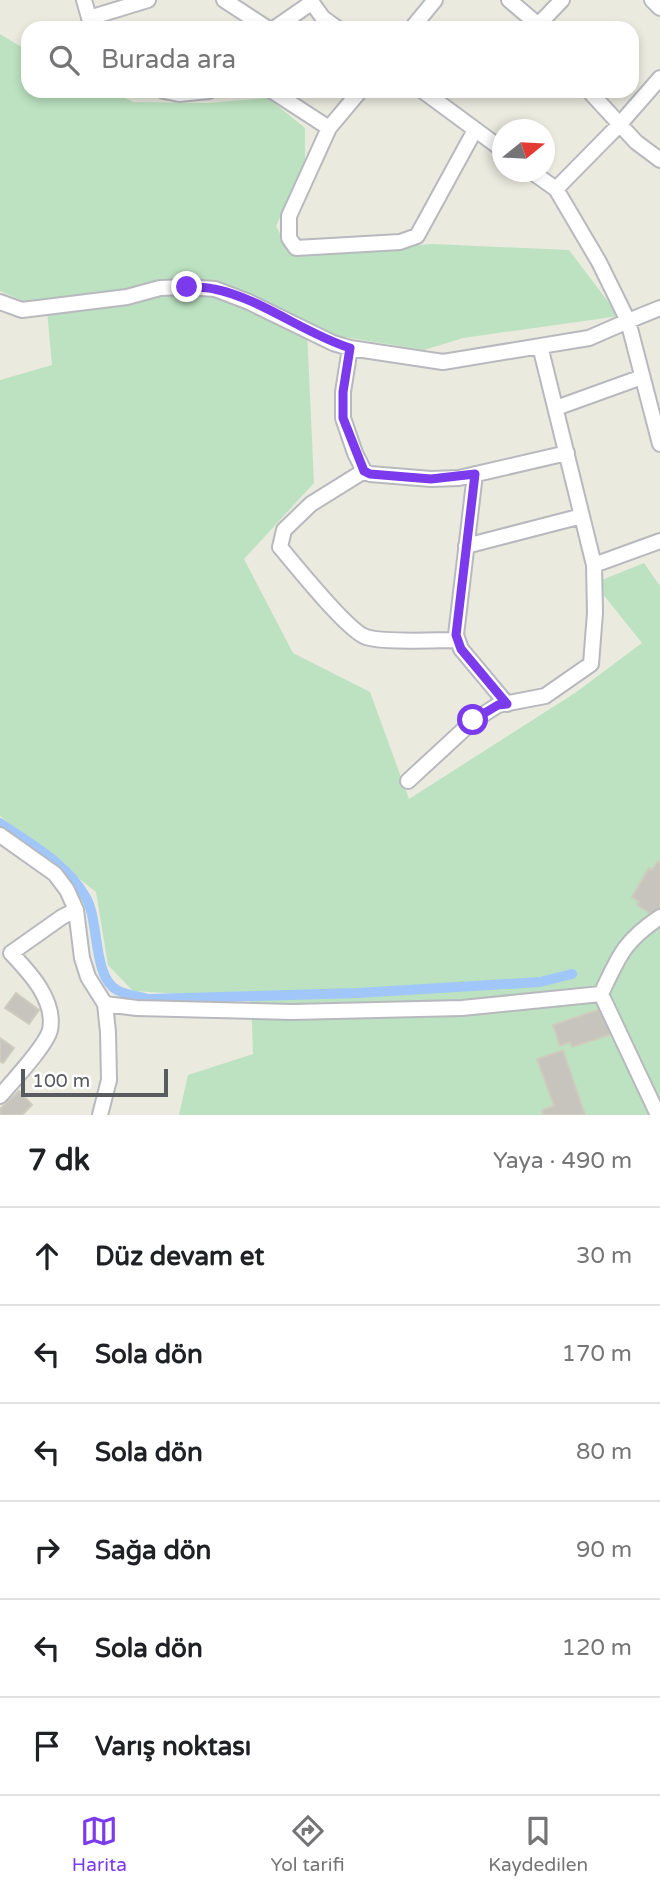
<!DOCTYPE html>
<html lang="tr">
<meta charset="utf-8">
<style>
body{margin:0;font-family:"Varela Round",sans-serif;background:#f2f2f2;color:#202124}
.compass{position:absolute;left:492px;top:119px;width:63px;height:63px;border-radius:50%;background:#fff;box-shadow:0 4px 10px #0003;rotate:72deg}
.scale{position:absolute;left:21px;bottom:18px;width:147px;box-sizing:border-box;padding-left:7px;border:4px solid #585b60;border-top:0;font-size:19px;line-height:24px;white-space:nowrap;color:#585b60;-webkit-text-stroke:5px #fff;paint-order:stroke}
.stop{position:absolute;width:21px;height:21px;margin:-16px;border:5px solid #7c3aed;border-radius:50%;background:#fff}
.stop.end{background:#7c3aed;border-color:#fff;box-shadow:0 2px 7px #0008}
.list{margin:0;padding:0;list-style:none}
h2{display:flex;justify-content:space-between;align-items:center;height:91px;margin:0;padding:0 28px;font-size:30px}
h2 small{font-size:23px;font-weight:400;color:#757577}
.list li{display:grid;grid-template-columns:46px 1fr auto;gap:21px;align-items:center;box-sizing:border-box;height:98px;padding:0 28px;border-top:2px solid #e0e0e0}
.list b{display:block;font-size:26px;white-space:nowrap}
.list em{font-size:23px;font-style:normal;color:#757577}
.icon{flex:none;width:38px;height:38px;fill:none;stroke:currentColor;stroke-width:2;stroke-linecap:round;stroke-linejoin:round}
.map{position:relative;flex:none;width:660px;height:1115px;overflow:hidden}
.search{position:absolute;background:#fff;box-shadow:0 4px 10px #0003;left:21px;right:21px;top:21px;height:77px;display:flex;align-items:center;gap:18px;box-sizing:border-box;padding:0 24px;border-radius:21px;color:#757577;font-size:26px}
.sheet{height:679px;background:#fff}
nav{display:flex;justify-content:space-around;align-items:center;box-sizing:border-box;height:98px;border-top:2px solid #e0e0e0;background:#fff;font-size:19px;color:#757577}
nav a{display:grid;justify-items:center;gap:4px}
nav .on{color:#7c3aed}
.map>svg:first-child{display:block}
.green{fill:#bce2c1}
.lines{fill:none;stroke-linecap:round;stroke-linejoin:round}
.canal{stroke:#a0c6fa;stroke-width:10}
.building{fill:#c6c4bd;stroke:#cfccbe;stroke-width:2}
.minor-casing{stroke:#b7b9be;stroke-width:18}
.minor{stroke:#fff;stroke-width:14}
.route{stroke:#7c3aed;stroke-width:9}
</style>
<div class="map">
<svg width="660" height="1115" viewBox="0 0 660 1115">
<rect width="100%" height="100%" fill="#ebeadf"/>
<path class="green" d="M 0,34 L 28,51 L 28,91 L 107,91 L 134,102 L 208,103 L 268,98 L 305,128 L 305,163 L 276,226 L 291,255 L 432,244 L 569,250 L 619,316 L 463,338 L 424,350 L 307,331 L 314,483 L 244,559 L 293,653 L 370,692 L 409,799 L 575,693 L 642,643 L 594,583 L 644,563 L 660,586 L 660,1115 L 179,1115 L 188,1075 L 253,1054 L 251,998 L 133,991 L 108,965 L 96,892 L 0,816 L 0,380 L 52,365 L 47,311 L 0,291 Z"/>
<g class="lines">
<path class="canal" d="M 0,823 C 30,844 66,863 85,896 C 100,919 92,977 117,990 C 126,995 138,996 148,999 L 358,993 L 540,982 L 572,974"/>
</g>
<path class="building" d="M 658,861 L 660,862 L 660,911 L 656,917 L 637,905 L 639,902 L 632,897 L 649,868 L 652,870 Z
M 16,993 L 39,1010 L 29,1024 L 5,1008 Z
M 606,1007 L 615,1033 L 572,1047 L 570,1042 L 560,1046 L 553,1025 Z
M 0,1038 L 14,1048 L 3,1063 L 0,1061 Z
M 563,1050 L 585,1115 L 543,1115 L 542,1110 L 554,1106 L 537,1059 Z
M 19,1091 L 32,1105 L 22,1115 L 0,1115 L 0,1109 Z"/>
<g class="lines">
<g class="minor-casing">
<path id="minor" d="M 84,0 L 92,28
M 224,0 L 267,28
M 310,0 L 323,18 L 337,28
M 509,0 L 542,28
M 652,0 L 660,8
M 89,18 L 148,0
M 539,24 L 562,0
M 275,28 L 311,3
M 412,28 L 435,0
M 164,91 L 179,94 L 209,91
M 272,91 L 329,128
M 360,91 L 329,128 L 289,216 L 289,238 L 296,248 L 400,242 L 417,236 L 475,130
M 423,91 L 503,150
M 589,91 L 636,142 L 660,160
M 556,189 L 619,125 L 660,78
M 0,302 L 22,310 L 127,297 L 160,288 L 187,287 L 215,289 L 249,302 L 333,343 L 350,348 L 443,362 L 589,338 L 628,321 L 599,262 L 556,189 L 532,172
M 660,308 L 628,321 L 660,444
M 350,348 L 343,392 L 343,418 L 355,453 L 364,471 L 370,474 L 431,479 L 459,478 L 567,453
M 556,408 L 642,377
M 364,471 L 311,504 L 284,530 L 280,547 C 295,565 348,631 366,637 C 384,643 435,640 457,640
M 475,474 L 456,635 L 461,649 L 507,704
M 466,546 L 582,516
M 594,565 L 660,541
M 408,781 L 473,721 L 498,705 L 545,696 L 591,664 L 595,613 L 594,565 L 540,346
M 0,835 L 55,874 L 67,890 L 76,910 L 82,958 L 88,977 L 105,1004 L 108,1032 L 109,1080 L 100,1115
M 601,994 C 619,956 624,941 660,917
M 105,1004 L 137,1008 L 292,1012 L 462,1008 L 601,994 L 658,1115
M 0,1096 C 12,1082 46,1046 50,1030 C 56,1000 29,972 11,953 L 62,917 L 76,910"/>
</g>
<use href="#minor" class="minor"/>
</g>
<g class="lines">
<path class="route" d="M 187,287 C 196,287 206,287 214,289 C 260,298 305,334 350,348 L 343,392 L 343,418 L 364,471 L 370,474 L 431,479 L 475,474 L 456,635 L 461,649 L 507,704 L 498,705 L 473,720"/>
</g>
</svg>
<svg class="compass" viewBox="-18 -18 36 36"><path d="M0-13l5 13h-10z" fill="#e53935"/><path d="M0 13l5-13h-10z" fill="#757577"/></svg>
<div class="scale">100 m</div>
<div class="stop" style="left:473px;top:720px"></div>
<div class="stop end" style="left:187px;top:287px"></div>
<div class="search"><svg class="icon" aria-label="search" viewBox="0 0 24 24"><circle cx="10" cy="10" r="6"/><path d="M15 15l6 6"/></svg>Burada ara</div>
</div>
<section class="sheet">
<h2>7 dk<small>Yaya · 490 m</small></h2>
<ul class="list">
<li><svg class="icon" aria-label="ahead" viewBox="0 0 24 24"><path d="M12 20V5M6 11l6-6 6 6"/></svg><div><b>Düz devam et</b></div><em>30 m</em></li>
<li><svg class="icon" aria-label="left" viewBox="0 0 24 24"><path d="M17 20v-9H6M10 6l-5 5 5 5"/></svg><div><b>Sola dön</b></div><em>170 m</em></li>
<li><svg class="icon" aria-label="left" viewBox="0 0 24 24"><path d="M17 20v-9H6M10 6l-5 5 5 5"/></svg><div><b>Sola dön</b></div><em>80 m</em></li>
<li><svg class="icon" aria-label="right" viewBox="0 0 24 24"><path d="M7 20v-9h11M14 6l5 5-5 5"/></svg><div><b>Sağa dön</b></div><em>90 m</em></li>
<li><svg class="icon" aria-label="left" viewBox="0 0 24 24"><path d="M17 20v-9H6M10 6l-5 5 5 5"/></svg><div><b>Sola dön</b></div><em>120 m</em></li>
<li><svg class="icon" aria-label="arrive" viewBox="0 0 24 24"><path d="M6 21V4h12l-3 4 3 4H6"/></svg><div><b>Varış noktası</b></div></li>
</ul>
</section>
<nav>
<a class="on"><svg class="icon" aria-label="map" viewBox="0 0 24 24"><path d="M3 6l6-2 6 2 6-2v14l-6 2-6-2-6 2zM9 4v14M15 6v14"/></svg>Harita</a>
<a><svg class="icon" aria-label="directions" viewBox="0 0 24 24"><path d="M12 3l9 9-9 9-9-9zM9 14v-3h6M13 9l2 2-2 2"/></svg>Yol tarifi</a>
<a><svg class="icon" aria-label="saved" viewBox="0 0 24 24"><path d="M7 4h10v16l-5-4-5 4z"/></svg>Kaydedilen</a>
</nav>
